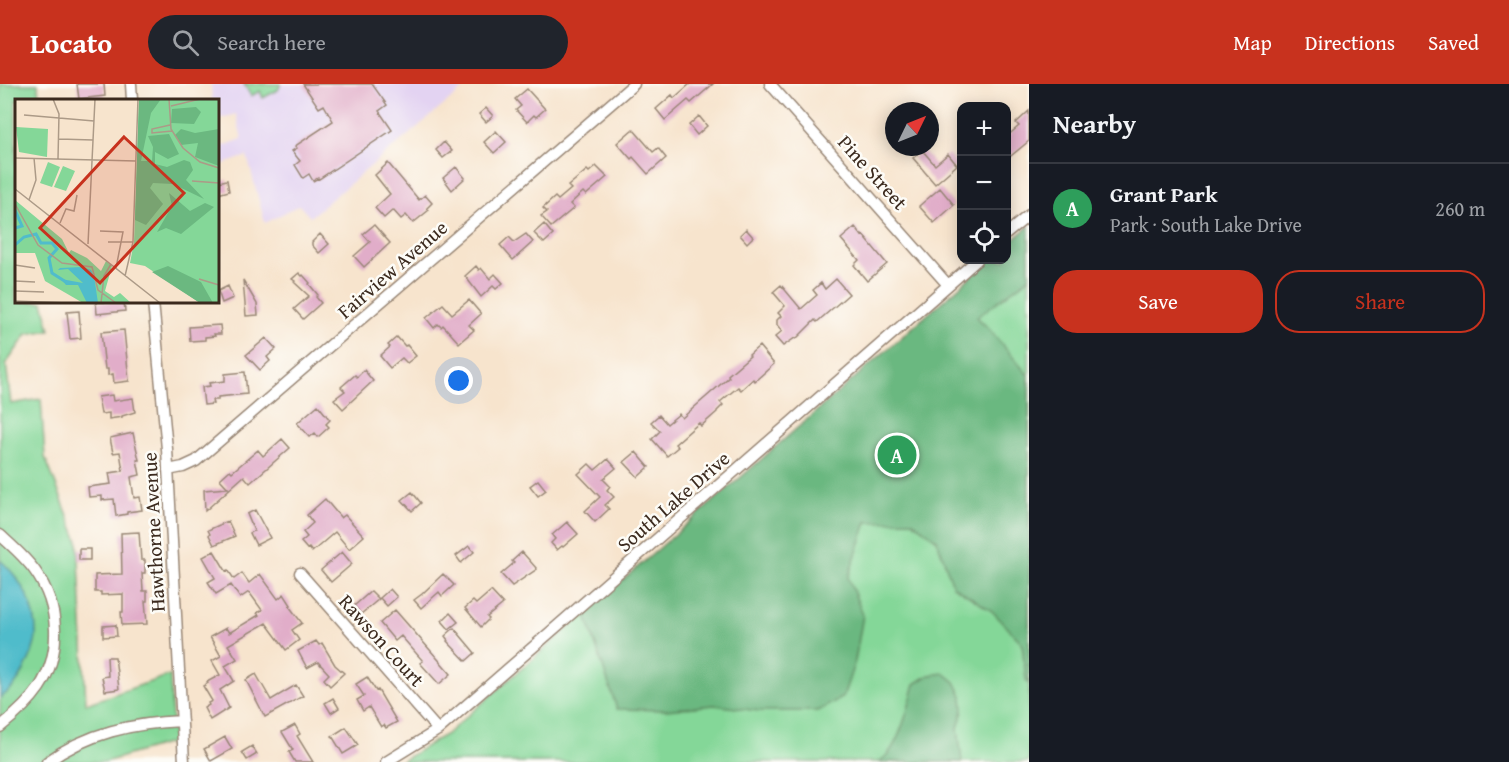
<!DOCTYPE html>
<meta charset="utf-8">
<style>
body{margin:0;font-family:"Gentium Book Plus",serif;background:#20242c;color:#f1f3f6}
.controls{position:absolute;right:18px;top:18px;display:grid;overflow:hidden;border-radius:12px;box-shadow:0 3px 15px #0003}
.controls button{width:54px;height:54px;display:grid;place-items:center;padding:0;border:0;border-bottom:2px solid #363941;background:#171b24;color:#f1f3f6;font:30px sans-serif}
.compass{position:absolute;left:885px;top:18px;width:54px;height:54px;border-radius:50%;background:#171b24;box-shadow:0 3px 15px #0003;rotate:47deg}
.you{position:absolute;left:459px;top:297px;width:21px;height:21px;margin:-15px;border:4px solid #fff;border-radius:50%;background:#1a73e8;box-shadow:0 0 0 9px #1a73e833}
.badge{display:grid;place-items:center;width:39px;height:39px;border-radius:50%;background:#c8321e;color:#fff;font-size:20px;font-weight:700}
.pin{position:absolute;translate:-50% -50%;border:3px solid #fff;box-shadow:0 2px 6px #0006}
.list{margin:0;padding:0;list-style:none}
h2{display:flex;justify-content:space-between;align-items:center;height:78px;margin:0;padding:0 24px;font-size:26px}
h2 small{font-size:20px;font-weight:400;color:#9ea1a6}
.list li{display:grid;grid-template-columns:39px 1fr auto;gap:18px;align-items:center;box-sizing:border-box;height:90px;padding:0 24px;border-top:2px solid #363941}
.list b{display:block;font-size:22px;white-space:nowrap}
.list p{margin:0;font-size:20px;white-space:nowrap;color:#9ea1a6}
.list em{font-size:20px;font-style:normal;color:#9ea1a6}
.actions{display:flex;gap:12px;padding:18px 24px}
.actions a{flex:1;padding:14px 0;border:2px solid #c8321e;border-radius:24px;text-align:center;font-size:21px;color:#c8321e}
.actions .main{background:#c8321e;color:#fff}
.icon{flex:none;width:33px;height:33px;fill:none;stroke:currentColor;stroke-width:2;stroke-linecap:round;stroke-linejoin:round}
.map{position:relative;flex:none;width:1029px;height:678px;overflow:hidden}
header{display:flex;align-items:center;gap:36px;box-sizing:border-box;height:84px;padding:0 30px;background:#c8321e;color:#fff}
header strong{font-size:28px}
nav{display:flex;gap:33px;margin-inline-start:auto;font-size:21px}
.search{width:420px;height:54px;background:#20242c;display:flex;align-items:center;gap:15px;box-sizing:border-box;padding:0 21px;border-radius:33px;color:#9ea1a6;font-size:22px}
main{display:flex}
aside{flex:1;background:#171b24}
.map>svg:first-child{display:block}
.built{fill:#e3d3f2}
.green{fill:#84d798;stroke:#60805b;stroke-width:1.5}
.forest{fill:#6bb880;stroke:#53714f;stroke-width:1.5}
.water{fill:#50bccb;stroke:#467374;stroke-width:1.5}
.building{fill:#e1adc9}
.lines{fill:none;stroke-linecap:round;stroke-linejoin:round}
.minor-casing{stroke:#998776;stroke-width:13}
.minor{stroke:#fff;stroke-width:10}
.labels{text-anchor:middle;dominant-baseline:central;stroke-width:5;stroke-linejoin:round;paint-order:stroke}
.street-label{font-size:20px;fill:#3b2a1e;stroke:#fdfcf7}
.inset-river{fill:none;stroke:#50bccb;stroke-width:3}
.inset-road{fill:none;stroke:#ac9a87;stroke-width:1.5}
.view{fill:#c8321e;fill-opacity:0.15;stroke:#c8321e;stroke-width:3}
.inset-edge{fill:none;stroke:#3b2a1e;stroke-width:3}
</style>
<header>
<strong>Locato</strong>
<div class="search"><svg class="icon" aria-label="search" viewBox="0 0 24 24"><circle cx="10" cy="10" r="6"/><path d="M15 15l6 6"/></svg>Search here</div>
<nav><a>Map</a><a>Directions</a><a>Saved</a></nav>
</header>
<main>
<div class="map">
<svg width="1029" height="678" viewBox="0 0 1029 678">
<rect width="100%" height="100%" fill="#fdfcf7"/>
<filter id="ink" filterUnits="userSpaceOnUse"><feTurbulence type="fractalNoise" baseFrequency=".0167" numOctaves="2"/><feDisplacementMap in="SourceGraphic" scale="12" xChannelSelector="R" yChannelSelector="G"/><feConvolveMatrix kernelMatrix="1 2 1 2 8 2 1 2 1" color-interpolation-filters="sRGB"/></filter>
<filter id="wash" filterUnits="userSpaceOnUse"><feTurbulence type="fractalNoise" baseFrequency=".008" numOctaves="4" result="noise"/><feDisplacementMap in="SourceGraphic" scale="24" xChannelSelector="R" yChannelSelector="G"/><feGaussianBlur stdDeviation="1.35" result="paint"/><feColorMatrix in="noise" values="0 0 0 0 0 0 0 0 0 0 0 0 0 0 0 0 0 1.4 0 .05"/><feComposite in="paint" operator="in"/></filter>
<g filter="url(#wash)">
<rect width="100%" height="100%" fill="#f7e4cd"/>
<path class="built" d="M 211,0 L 469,0 L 310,133 L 299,121 L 265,139 L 247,72 L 218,82 L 218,64 L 242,55 L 236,30 L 218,35 L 218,16 L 212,16 Z"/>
<path class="green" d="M 0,0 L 38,0 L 39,16 L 16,16 L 16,218 L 43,218 L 50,246 L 27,250 L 6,280 L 11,320 L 41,315 L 45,373 L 78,457 L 86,620 L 170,591 L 173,658 L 105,678 L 0,678 Z
M 244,0 L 281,0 L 278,6 L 263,14 L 260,7 L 251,12 Z
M 1029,142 L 1029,678 L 400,678 L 448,649 L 990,176 L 1006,176 L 1007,161 Z"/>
<path class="forest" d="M 1029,142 L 1029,194 L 977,233 L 989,245 L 1029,292 L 1029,601 L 1026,596 L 1022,559 L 992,527 L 953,502 L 937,456 L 912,437 L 867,438 L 848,494 L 863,531 L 855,577 L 843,613 L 818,627 L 759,627 L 714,621 L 666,626 L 617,625 L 585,529 L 990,176 L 1006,176 L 1007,161 Z
M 944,589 L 955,598 L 962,612 L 963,627 L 958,644 L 962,678 L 877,678 C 898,671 909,620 915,600 L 929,591 Z"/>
<path class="water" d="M 0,476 C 20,493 37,523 36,550 C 36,565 23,591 14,602 C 10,606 4,611 0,615 Z"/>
<g id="blocks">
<path class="building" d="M 77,0 L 104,0 L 105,12 L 79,15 Z
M 303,0 L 372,0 L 387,21 L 379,27 L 392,46 L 319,95 L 318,94 L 313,97 L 309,90 L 303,94 L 295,81 L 300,77 L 292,67 L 297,64 L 295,62 L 333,37 L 324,21 L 319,24 Z
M 690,0 L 713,0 L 691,19 L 688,16 L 665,36 L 656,25 L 672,11 L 674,14 Z
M 527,5 L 545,25 L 536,33 L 534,31 L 527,38 L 516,26 L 521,22 L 515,15 Z
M 486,24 L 493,32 L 486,38 L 479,30 Z
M 1029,27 L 1029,57 L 1006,76 L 1006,53 L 1019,42 L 1016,39 Z
M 699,32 L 707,42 L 697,51 L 689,41 Z
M 633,45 L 653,68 L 658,64 L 666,74 L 648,90 L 633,73 L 631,75 L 617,59 Z
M 496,47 L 506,58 L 494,69 L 484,58 Z
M 444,58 L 452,67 L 443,74 L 436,66 Z
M 922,66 L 935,81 L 948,70 L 957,81 L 935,100 L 913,74 Z
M 388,79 L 419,116 L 425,111 L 432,119 L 427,124 L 429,126 L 413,139 L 406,131 L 401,135 L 393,126 L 384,134 L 375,124 L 390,110 L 375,91 Z
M 596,82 L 607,93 L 586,111 L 583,108 L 570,120 L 574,124 L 551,143 L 541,132 L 547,128 L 543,124 L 555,113 L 558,116 L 571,105 L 568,102 L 587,86 L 589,88 Z
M 456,83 L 465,94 L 452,106 L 443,94 Z
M 227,96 L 229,107 L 218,110 L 218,98 Z
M 940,104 L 954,121 L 934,139 L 919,122 Z
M 544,140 L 553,151 L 544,159 L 534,149 Z
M 374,141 L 390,159 L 364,183 L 354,172 L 370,158 L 363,150 Z
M 855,143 L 862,152 L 863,151 L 887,180 L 867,197 L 854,181 L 859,176 L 841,155 Z
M 746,145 L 753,153 L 747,159 L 740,151 Z
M 320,150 L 329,160 L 319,169 L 312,161 L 312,158 Z
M 526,150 L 533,158 L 513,176 L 500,161 L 509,153 L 514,158 Z
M 476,182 L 479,186 L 481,184 L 490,195 L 495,190 L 503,199 L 496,205 L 493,202 L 481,213 L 465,192 Z
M 299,189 L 302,192 L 303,191 L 310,199 L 309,200 L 318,211 L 316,213 L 321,219 L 303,235 L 294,225 L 309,212 L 294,198 L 295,197 L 292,195 Z
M 836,195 L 849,210 L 817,238 L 815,236 L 796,255 L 795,254 L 783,262 L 775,253 L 782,247 L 777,241 L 777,236 L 781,232 L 778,229 L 785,222 L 773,208 L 781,201 L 801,225 L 817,211 L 813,206 L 821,199 L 825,205 Z
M 243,196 L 257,220 L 258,231 L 246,232 Z
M 228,202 L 233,214 L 222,219 L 218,207 Z
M 469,216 L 481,230 L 469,241 L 474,246 L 459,259 L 443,241 L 441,243 L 438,240 L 434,244 L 426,234 L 443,220 L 452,230 Z
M 96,218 L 124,218 L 125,227 L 97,230 Z
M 79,227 L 81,254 L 70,255 L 67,228 Z
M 220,241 L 221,250 L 214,250 L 215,252 L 205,253 L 205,256 L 190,257 L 189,243 Z
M 124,246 L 129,297 L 114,299 L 113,290 L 108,291 L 108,285 L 105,285 L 101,248 Z
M 397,253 L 405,262 L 407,261 L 416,272 L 407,279 L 402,274 L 390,284 L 380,272 L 390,263 L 388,261 Z
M 266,254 L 276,265 L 267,273 L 270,277 L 260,286 L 246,271 Z
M 759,262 L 774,280 L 755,297 L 753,295 L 741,306 L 738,303 L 720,318 L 723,321 L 717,327 L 717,328 L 701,342 L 699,339 L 675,360 L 678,363 L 667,372 L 652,355 L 660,347 L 651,338 L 659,331 L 667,340 L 679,330 L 682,334 L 729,293 L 728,291 L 750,272 L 749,271 Z
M 364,286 L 373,297 L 343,325 L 334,315 L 345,307 L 341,303 L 355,291 L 357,293 Z
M 245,288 L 247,310 L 218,313 L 218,316 L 212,316 L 213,320 L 204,321 L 202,303 L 210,302 L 209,299 L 225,297 L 225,290 Z
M 112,311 L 113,317 L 133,314 L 135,328 L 122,332 L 122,333 L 109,335 L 109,329 L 101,330 L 98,313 Z
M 318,321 L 330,336 L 326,340 L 329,343 L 318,353 L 315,349 L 310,353 L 297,339 Z
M 133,349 L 139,376 L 137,376 L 140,391 L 131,393 L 134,414 L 140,413 L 142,426 L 127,428 L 127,430 L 116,432 L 114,415 L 102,416 L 102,412 L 89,413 L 88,403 L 111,400 L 109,389 L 123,387 L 120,368 L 113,369 L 110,354 Z
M 282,355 L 290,364 L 250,399 L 244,392 L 205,427 L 204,406 L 228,404 L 220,395 L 230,386 L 232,388 L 258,366 L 263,372 Z
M 636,368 L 649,383 L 638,393 L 624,378 Z
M 608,375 L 616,384 L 603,395 L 610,402 L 607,406 L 614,413 L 605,421 L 609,425 L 595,438 L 585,427 L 600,413 L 578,390 L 589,380 L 595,386 Z
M 538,396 L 546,406 L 538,412 L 530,402 Z
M 412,408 L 421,419 L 412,427 L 402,416 Z
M 325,415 L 341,434 L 345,431 L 364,452 L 349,465 L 335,448 L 312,468 L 309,464 L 307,465 L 301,458 L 307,453 L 303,448 L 313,439 L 307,431 Z
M 255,426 L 270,454 L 256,461 L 250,449 L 254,447 L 247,430 Z
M 228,437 L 235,452 L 214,461 L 209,451 L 210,450 L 208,446 Z
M 567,438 L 578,450 L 563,463 L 562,462 L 557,466 L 551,459 L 555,455 L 552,451 Z
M 139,448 L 141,476 L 145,476 L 145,489 L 142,489 L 143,507 L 147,507 L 147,517 L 145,517 L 147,540 L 122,541 L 121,528 L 123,528 L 123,510 L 101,511 L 101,508 L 95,508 L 95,491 L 122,490 L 121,449 Z
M 469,462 L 474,468 L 461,479 L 456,472 Z
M 79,465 L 90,465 L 90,476 L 79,476 Z
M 214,467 L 226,487 L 228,486 L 234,495 L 242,489 L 249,499 L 260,490 L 278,515 L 284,510 L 291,521 L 289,522 L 302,539 L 292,546 L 299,556 L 286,566 L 266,539 L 228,561 L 237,575 L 225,582 L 234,597 L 220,606 L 229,624 L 210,636 L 204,624 L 209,621 L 208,619 L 212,617 L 203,602 L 208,599 L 207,598 L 220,591 L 212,577 L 221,572 L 210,553 L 226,544 L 229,549 L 259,531 L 257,529 L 262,526 L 249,508 L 240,514 L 231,501 L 216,510 L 208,498 L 215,494 L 203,473 Z
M 342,468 L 352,480 L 331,498 L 321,486 Z
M 522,468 L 537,485 L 512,502 L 501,490 L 514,479 L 512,477 Z
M 443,490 L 454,501 L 442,512 L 439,508 L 421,524 L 414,516 L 422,510 Z
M 390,505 L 397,513 L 387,522 L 380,514 Z
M 371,507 L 379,515 L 361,530 L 354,522 Z
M 491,507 L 503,520 L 487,533 L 489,535 L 481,543 L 465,524 L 473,517 L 476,520 Z
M 395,526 L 451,590 L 439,600 L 420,579 L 423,577 L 401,552 L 395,557 L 380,539 Z
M 450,529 L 458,538 L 449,545 L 442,537 Z
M 116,541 L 117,552 L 103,553 L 103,542 Z
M 454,544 L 475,569 L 466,577 L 447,557 L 448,556 L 445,552 Z
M 316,557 L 319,561 L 322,559 L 335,581 L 344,589 L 330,602 L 324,595 L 329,590 L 318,578 L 307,584 L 298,567 Z
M 107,573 L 115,573 L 119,605 L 105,607 L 102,593 L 108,592 Z
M 256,590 L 271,616 L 296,601 L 303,612 L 265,633 L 246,596 Z
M 367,593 L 376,607 L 378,606 L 397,638 L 386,644 L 384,641 L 381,643 L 369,623 L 363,627 L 357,616 L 364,612 L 356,600 Z
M 333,614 L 339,624 L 331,629 L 325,619 Z
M 295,641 L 300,650 L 297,652 L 313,678 L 295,678 L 289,668 L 293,666 L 282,648 Z
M 346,643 L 358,661 L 343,670 L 332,652 Z
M 225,653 L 232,665 L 211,677 L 204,665 Z
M 252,662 L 257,670 L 247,676 L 242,668 Z"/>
</g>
</g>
<g filter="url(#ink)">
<use href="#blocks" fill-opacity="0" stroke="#998776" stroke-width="1.5"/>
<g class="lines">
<g class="minor-casing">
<path id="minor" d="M 131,0 L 132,16
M 770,0 L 948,201
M 1006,150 L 1029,131
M 153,218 L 167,365 L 184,678
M 168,386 L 183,383 L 196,377 L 634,0
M 0,451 C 12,462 25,473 35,487 C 60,522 62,569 39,604 C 28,620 14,632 0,643
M 300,489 L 438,646
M 47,678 C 87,649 133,639 182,637
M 386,678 L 438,646 L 977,176"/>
</g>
<use href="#minor" class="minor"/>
</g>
</g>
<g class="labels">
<g class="street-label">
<text transform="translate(873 88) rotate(48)">Pine Street</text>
<text transform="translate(392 185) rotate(-41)">Fairview Avenue</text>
<text transform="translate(673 417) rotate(-41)">South Lake Drive</text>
<text transform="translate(153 448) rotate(-93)">Hawthorne Avenue</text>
<text transform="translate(382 556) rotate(48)">Rawson Court</text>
</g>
</g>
<g transform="translate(15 15)">
<rect width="204" height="204" fill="#f7e4cd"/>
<path d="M 124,0 L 204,0 L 204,204 L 185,204 L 130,167 L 115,164 L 119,143 ZM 1,28 L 33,30 L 32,58 L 4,53 ZM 33,63 L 45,68 L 37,88 L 25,84 ZM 48,67 L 60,72 L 51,92 L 39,88 ZM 0,101 L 47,140 L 54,154 L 56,151 L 72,159 L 86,172 L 91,162 L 97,167 L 90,192 L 99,198 L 105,194 L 116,204 L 68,204 L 30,182 L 20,154 L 0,154 Z" fill="#84d798"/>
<path d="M 124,0 L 146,0 L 136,14 L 126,62 L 137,62 L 138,48 L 133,37 L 154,35 L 164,55 L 153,60 L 140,53 L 140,65 L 152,68 L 169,61 L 175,63 L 178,71 L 171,81 L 189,100 L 158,85 L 138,84 L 135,89 L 148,105 L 131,126 L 120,121 ZM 181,8 L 186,13 L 179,25 L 156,24 L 157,10 ZM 166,30 L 180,34 L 204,30 L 204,67 L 180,58 L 183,44 L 166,46 L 160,36 ZM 154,94 L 175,112 L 190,104 L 199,108 L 166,135 L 151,129 L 142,133 L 157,107 ZM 153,167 L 186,183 L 198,204 L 185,204 L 137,173 Z" fill="#6bb880"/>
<path d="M 67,168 L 76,171 L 79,177 L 83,204 L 72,204 L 63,186 L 51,186 L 46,180 L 68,184 L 53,170 L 43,171 L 45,169 Z" fill="#50bccb"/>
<path class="inset-river" d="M 0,111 L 7,127 L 0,129M 0,146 L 9,138 L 21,135 L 26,144 L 37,144 L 42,150 L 34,159 L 37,174 L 51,183"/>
<path class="inset-road" d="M 38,0 L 44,15 L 43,60M 154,0 L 156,30 L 168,49 L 185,63 L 204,69M 156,7 L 185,0M 9,16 L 79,22M 155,26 L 137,30 L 137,34 L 157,32M 44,40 L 78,41M 0,59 L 121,62M 177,82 L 204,84M 0,90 L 145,204M 14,101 L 21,81 L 19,59M 0,105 L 23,146 L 47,164 L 77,168 L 83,191 L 101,204M 45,124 L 51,110 L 59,112 L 62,96M 85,132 L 108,133 L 101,169M 93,143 L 118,143M 73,145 L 80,0M 0,166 L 20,169M 110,177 L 118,143 L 123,0M 184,180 L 204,186M 0,182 L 20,183M 0,192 L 29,193M 0,202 L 53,204M 86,204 L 89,177 L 96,165"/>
<path class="view" d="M 109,38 L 169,94 L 85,184 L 25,129 Z"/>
<rect width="204" height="204" class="inset-edge"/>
</g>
</svg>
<div class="controls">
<button>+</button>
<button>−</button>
<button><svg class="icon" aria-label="locate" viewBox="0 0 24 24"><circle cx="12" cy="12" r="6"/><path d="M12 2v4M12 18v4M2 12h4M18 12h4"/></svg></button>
</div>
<svg class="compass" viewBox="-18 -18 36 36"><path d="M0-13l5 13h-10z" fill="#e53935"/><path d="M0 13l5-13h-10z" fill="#9ea1a6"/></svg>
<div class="you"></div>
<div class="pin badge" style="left:897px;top:371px;background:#2e9e5b">A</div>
</div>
<aside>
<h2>Nearby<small></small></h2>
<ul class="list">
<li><span class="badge" style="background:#2e9e5b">A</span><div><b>Grant Park</b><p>Park · South Lake Drive</p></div><em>260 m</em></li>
</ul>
<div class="actions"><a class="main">Save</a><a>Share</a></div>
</aside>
</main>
